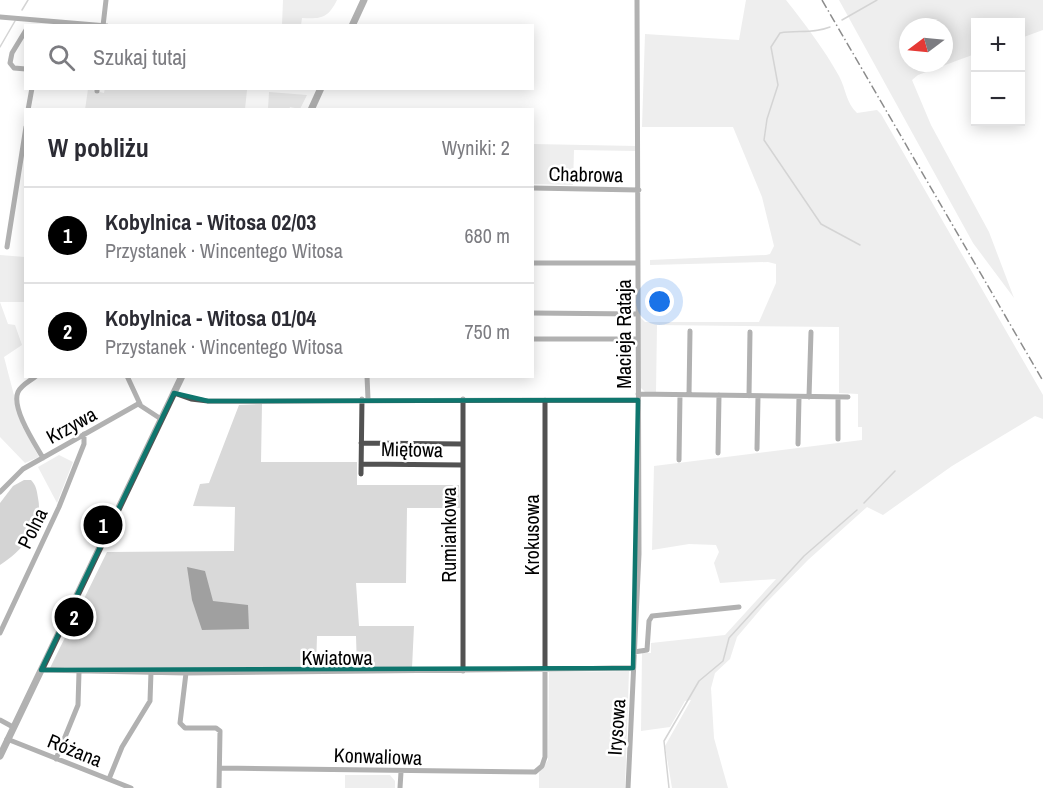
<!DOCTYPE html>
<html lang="pl">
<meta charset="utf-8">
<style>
body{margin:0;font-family:"Archivo Narrow",sans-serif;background:#f7f7f7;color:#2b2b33}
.controls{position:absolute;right:18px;top:18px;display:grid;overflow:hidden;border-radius:0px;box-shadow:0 3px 15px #0003}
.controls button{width:54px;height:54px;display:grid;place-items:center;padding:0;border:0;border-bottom:2px solid #e1e1e2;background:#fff;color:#2b2b33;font:30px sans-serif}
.compass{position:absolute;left:899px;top:18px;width:54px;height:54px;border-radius:50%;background:#fff;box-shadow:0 3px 15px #0003;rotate:254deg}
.you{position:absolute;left:660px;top:302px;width:21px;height:21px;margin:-15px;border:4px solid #fff;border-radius:50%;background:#1a73e8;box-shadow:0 0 0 9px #1a73e833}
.badge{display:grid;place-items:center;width:39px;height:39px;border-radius:50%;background:#000;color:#fff;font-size:20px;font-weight:700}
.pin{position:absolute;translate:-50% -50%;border:3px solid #fff;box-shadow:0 2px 6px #0006}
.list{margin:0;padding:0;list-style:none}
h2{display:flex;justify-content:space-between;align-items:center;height:78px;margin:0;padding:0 24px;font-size:26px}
h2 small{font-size:20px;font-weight:400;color:#7c7c81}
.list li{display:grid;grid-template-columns:39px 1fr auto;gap:18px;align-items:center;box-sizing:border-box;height:96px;padding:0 24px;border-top:2px solid #e1e1e2}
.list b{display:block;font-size:22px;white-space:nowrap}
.list p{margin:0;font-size:20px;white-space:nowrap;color:#7c7c81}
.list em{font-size:20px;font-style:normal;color:#7c7c81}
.icon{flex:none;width:33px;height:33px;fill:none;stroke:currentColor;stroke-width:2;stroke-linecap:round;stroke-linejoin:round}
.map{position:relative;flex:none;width:1043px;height:788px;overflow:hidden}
.search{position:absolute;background:#fff;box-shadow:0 3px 15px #0003;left:24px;top:24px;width:510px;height:66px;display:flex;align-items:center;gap:15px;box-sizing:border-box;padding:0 21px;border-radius:0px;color:#7c7c81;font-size:22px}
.panel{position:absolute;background:#fff;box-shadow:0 3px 15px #0003;left:24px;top:108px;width:510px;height:270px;border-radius:0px}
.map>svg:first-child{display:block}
.green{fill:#d9d9d9;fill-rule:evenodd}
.water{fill:#a0a0a0}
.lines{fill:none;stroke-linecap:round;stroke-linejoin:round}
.stream{stroke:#a0a0a0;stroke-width:1.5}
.minor{stroke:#525252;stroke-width:5}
.tertiary{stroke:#525252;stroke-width:7}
.rail{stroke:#000;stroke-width:1.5;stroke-dasharray:9 3 1.5 3;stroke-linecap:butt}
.marked{fill:none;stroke:#0f766e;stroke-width:4.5;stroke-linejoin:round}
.labels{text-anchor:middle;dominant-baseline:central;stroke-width:5;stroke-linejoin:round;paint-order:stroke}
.street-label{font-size:20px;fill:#000;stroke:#fff}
</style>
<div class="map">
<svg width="1043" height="788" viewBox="0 0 1043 788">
<rect width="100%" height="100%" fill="#fff"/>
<path class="green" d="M 283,0 L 337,0 C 328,18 322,19 302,18 L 301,25 L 282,25 Z
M 746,0 L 786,0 C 805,24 824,49 839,76 C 846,89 846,103 857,113 L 877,110 L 881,114 L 1043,395 L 1043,419 L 1035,416 L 952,466 L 883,515 L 867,507 L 808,560 L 766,603 L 737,637 L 730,659 L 715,673 L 711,688 L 714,738 L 728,788 L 672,788 L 665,746 L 691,700 L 685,701 L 670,727 L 641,731 L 642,653 L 651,653 L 651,643 L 725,635 L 776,579 L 720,583 L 714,563 L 719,552 L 716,545 L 689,544 L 652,550 L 654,466 L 862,440 L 862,427 L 858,427 L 858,394 L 839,393 L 839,327 L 657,325 L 656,392 L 645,392 L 640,387 L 640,317 L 645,322 L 759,322 L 776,283 L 776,264 L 768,262 L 650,265 L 650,260 L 766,255 L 770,254 L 774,246 L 762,197 L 733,127 L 642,127 L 645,34 L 739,40 Z
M 839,0 L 1043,0 L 1043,30 L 1021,38 L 1020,22 L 976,22 L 975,54 L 918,75 L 912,80 L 931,125 L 989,232 L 1014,298 L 973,243 ZM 908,27 L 944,27 L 944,63 L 908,63 Z
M 105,88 L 230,88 L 247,90 L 245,109 L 85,110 L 88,89 L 104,93 Z
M 269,92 L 307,95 L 300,109 L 290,107 L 289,109 L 268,109 Z
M 533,144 L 636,146 L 635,151 L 574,150 L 573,185 L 533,184 Z
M 0,255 L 25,257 L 25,302 L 0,302 L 8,324 L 15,325 L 22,345 L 4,357 L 22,426 L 39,457 L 25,463 L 0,437 Z
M 262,404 L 261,462 L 357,462 L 357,485 L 459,485 L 460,508 L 407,508 L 406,583 L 356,583 L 359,626 L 414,626 L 412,668 L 357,668 L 356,636 L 317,636 L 316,668 L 181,670 L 50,668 L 107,552 L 234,551 L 235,507 L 193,506 L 200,484 L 209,483 L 239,405 Z
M 59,455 L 73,462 L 57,503 L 38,467 Z
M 629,671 L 625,788 L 539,788 L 539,773 L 548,760 L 549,672 Z
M 345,775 L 390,775 L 395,781 L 395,788 L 345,788 Z"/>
<path class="water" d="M 24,480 L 31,480 C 36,485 37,491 38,498 C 44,527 23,550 0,565 L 0,503 L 13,486 Z
M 187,567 L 205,571 L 213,601 L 248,605 L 249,629 L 202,630 L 192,600 Z"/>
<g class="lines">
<path class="stream" d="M 22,10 L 28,0
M 842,20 L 877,0
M 830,27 C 813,34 798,30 780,33 L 771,47 L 778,85 L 767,119 L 764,140 L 821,224 L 860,245
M 0,47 L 15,21
M 864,503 L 895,471
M 669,788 L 664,741 L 699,681 L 723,661 L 729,638 L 804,556 L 857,510"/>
<path class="minor" d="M 0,17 L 107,26
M 103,26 L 106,0
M 26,30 L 12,53 L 10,63 L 14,68 L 26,69
M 97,91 L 97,88
M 28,110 L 32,88
M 532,188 L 639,190
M 7,247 L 26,127
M 532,263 L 638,263
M 532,313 L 638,314
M 532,339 L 638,339
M 36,376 C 30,381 21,385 18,392 C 11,408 35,444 43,458
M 127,376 L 140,404
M 367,376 L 368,399
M 174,393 L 191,399 L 208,401 L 638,400
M 638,394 L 848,397
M 689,395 L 690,331
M 749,396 L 750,332
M 809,397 L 811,332
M 463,399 L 463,671
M 838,439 L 838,397
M 361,443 L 462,444
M 798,444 L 799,397
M 757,449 L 758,396
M 718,453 L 719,395
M 679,460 L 680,395
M 361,464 L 463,465
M 361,474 L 362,399
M 0,492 L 23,469 L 138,404 L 161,419
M 0,633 L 59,507 L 84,444 L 84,434
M 634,652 L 647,650 L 649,621 L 652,616 L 739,607
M 41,670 L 186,673 L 633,668
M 186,673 L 180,723 L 185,728 L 216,728 L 220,731 L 219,788
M 0,720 L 13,727
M 7,739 L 131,788
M 56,759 L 78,705 L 79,672
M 220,768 L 535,772 L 542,766 L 545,757 L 545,400
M 109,779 L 122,747 L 150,701 L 151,672
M 400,788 L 401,772
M 628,788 L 639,554 L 637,0"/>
<path class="tertiary" d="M 352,26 L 364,0
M 311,110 L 321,88
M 0,756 L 182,376"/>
<path class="rail" d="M 822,0 L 1043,381"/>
</g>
<path d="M0 0H1043V788H0ZM 174,393 L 208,401 L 638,400 L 633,668 L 41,670 Z" fill="#fff" fill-opacity=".55" fill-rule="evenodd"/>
<path class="marked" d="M 174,393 L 208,401 L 638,400 L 633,668 L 41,670 Z"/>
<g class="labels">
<g class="street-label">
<text transform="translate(586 174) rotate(1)">Chabrowa</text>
<text transform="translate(623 334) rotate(-90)">Macieja Rataja</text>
<text transform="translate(71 425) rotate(-29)">Krzywa</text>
<text transform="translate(412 449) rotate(1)">Miętowa</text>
<text transform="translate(32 528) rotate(-64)">Polna</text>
<text transform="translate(448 535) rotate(-90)">Rumiankowa</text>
<text transform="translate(531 535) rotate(-90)">Krokusowa</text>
<text x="337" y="657">Kwiatowa</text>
<text transform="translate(616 727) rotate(-86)">Irysowa</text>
<text transform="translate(75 750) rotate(22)">Różana</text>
<text transform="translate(378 756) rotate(2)">Konwaliowa</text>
</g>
</g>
</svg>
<div class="controls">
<button>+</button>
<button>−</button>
</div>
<svg class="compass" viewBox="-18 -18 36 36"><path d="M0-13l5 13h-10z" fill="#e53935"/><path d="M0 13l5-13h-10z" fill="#7c7c81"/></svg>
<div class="you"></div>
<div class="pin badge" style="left:103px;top:525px">1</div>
<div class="pin badge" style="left:74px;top:617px">2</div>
<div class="search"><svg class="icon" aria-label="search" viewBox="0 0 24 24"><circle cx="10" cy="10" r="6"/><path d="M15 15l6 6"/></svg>Szukaj tutaj</div>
<section class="panel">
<h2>W pobliżu<small>Wyniki: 2</small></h2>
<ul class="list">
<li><span class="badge">1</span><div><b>Kobylnica - Witosa 02/03</b><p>Przystanek · Wincentego Witosa</p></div><em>680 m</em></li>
<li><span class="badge">2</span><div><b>Kobylnica - Witosa 01/04</b><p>Przystanek · Wincentego Witosa</p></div><em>750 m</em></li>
</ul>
</section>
</div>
